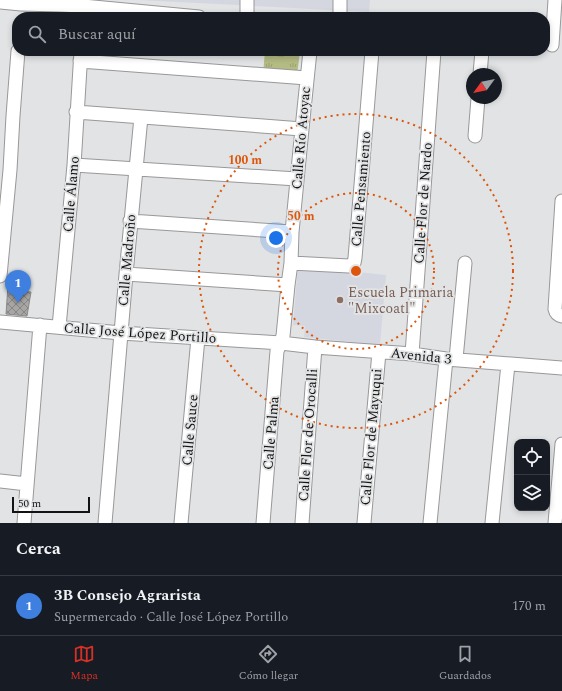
<!DOCTYPE html>
<html lang="es">
<meta charset="utf-8">
<style>
body{margin:0;font-family:Spectral,serif;background:#20242c;color:#f1f3f6}
.controls{position:absolute;right:12px;bottom:12px;display:grid;overflow:hidden;border-radius:8px;box-shadow:0 2px 6px #0003}
.controls button{width:36px;height:36px;display:grid;place-items:center;padding:0;border:0;border-bottom:1px solid #363941;background:#171b24;color:#f1f3f6;font:20px sans-serif}
.compass{position:absolute;left:466px;top:68px;width:36px;height:36px;border-radius:50%;background:#171b24;box-shadow:0 2px 6px #0003;rotate:237deg}
.scale{position:absolute;left:12px;bottom:10px;width:78px;box-sizing:border-box;padding-left:4px;border:2px solid #131314;border-top:0;font-size:11px;line-height:14px;white-space:nowrap;color:#131314;-webkit-text-stroke:3px #e2e3e4;paint-order:stroke}
.you{position:absolute;left:276px;top:238px;width:14px;height:14px;margin:-10px;border:3px solid #fff;border-radius:50%;background:#1a73e8;box-shadow:0 0 0 6px #1a73e833}
.badge{display:grid;place-items:center;width:26px;height:26px;border-radius:50%;background:#d93025;color:#fff;font-size:13px;font-weight:700}
.pin{position:absolute;translate:-50% -33px;filter:drop-shadow(0 1px 2px #0008)}
.pin::after{content:'';position:absolute;top:21px;width:14px;height:12px;background:inherit;clip-path:polygon(0 0,100% 0,50% 100%)}
.list{margin:0;padding:0;list-style:none}
h2{display:flex;justify-content:space-between;align-items:center;height:52px;margin:0;padding:0 16px;font-size:17px}
h2 small{font-size:13px;font-weight:400;color:#9ea1a6}
.list li{display:grid;grid-template-columns:26px 1fr auto;gap:12px;align-items:center;box-sizing:border-box;height:60px;padding:0 16px;border-top:1px solid #363941}
.list b{display:block;font-size:15px;white-space:nowrap}
.list p{margin:0;font-size:13px;white-space:nowrap;color:#9ea1a6}
.list em{font-size:13px;font-style:normal;color:#9ea1a6}
.icon{flex:none;width:22px;height:22px;fill:none;stroke:currentColor;stroke-width:2;stroke-linecap:round;stroke-linejoin:round}
.map{position:relative;flex:none;width:562px;height:523px;overflow:hidden}
.search{position:absolute;background:#171b24;box-shadow:0 2px 6px #0003;left:12px;right:12px;top:12px;height:44px;display:flex;align-items:center;gap:10px;box-sizing:border-box;padding:0 14px;border-radius:16px;color:#9ea1a6;font-size:15px}
.sheet{height:112px;background:#171b24}
nav{display:flex;justify-content:space-around;align-items:center;box-sizing:border-box;height:56px;border-top:1px solid #363941;background:#171b24;font-size:11px;color:#9ea1a6}
nav a{display:grid;justify-items:center;gap:2px}
nav .on{color:#d93025}
.map>svg:first-child{display:block}
.built{fill:#d5d7e0}
.grass{fill:url(#grass-tufts)}
.building{fill:url(#building-cross-hatch);stroke:#8b8a89}
.lines{fill:none;stroke-linecap:round;stroke-linejoin:round}
.minor-casing{stroke:#98989a;stroke-width:15}
.minor{stroke:#fff;stroke-width:13}
.ring{fill:none;stroke:#dd560c;stroke-width:2;stroke-dasharray:2 4}
.education-dot{fill:#8d6e63;stroke:#e2e3e4;stroke-width:1.5}
.labels{text-anchor:middle;dominant-baseline:central;stroke-width:3.5;stroke-linejoin:round;paint-order:stroke}
.street-label{font-size:14px;fill:#131314;stroke:#e2e3e4}
.education-label{font-size:14px;fill:#785e54;stroke:#e2e3e4;text-anchor:start}
.centre{fill:#dd560c;stroke:#e2e3e4;stroke-width:2}
.ring-label{font-size:12px;text-anchor:middle;font-weight:bold;fill:#dd560c;stroke:#e2e3e4;stroke-width:3.5;stroke-linejoin:round;paint-order:stroke}
</style>
<div class="map">
<svg width="562" height="523" viewBox="0 0 562 523">
<defs>
<pattern id="grass-tufts" width="24" height="20" patternUnits="userSpaceOnUse"><rect width="24" height="20" fill="#b4bb83"/><path d="M3 7l-1-3M5 7V3M7 7l1-3M15 17l-1-3M17 17v-4M19 17l1-3" fill="none" stroke="#9aa070"/></pattern>
<pattern id="building-cross-hatch" width="8" height="8" patternUnits="userSpaceOnUse"><rect width="8" height="8" fill="#a7a6a4"/><path d="M0 0l8 8M0 8l8-8" fill="none" stroke="#878684"/></pattern>
</defs>
<rect width="100%" height="100%" fill="#e2e3e4"/>
<path class="built" d="M 139,0 L 370,0 L 369,12 Z
M 298,266 L 386,275 L 380,345 L 304,337 L 305,326 L 293,325 Z"/>
<path class="grass" d="M 265,51 L 300,51 L 297,76 L 263,74 Z"/>
<path class="building" d="M 8,285 L 19,287 L 20,291 L 31,292 L 27,316 L 6,314 Z"/>
<g class="lines">
<g class="minor-casing">
<path id="minor" d="M 60,0 L 59,5 L 83,6 L 199,17
M 340,0 L 340,17
M 0,2 L 21,4 L 59,5
M 247,17 L 247,0
M 552,45 L 555,0
M 80,61 L 307,78
M 480,74 L 482,51
M 76,112 L 302,129
M 475,136 L 478,98
M 74,165 L 297,179
M 562,201 L 555,309 C 556,314 558,315 562,316
M 130,221 L 292,232
M 291,263 L 349,266 L 354,263 L 355,258 L 372,51
M 126,274 L 288,285
M 0,276 L 10,170 L 13,116 L 18,51
M 0,322 L 121,333 L 281,343 L 315,347 L 412,354 L 446,359 L 562,368
M 59,327 L 74,165 L 81,51
M 412,354 L 434,51
M 456,359 L 465,263
M 0,481 L 27,484
M 24,523 L 40,325
M 105,523 L 126,274 L 141,117
M 181,523 L 198,338
M 263,523 L 277,351 L 283,336 L 288,285 L 291,263 L 292,232 L 302,129 L 310,51
M 302,523 L 315,347
M 364,523 L 379,352
M 430,523 L 446,359
M 492,523 L 508,364
M 555,523 L 562,444"/>
</g>
<use href="#minor" class="minor"/>
</g>
<g class="ring">
<circle cx="356" cy="271" r="78"/>
<circle cx="356" cy="271" r="157"/>
</g>
<circle class="education-dot" cx="340" cy="300" r="4"/>
<g class="labels">
<g class="street-label">
<text transform="translate(301 138) rotate(-85)">Calle Río Atoyac</text>
<text transform="translate(361 189) rotate(-85)">Calle Pensamiento</text>
<text transform="translate(71 194) rotate(-85)">Calle Álamo</text>
<text transform="translate(423 203) rotate(-86)">Calle Flor de Nardo</text>
<text transform="translate(127 260) rotate(-85)">Calle Madroño</text>
<text transform="translate(140 333) rotate(4)">Calle José López Portillo</text>
<text transform="translate(421 356) rotate(6)">Avenida 3</text>
<text transform="translate(190 430) rotate(-85)">Calle Sauce</text>
<text transform="translate(271 433) rotate(-85)">Calle Palma</text>
<text transform="translate(308 435) rotate(-86)">Calle Flor de Orocalli</text>
<text transform="translate(371 437) rotate(-85)">Calle Flor de Mayuqui</text>
</g>
<g class="education-label">
<text x="348" y="292">Escuela Primaria<tspan x="348" dy="16">"Mixcoatl"</tspan></text>
</g>
</g>
<circle cx="356" cy="271" r="6" class="centre"/>
<g class="ring-label">
<text x="245" y="164">100 m</text>
<text x="301" y="220">50 m</text>
</g>
</svg>
<div class="controls">
<button><svg class="icon" aria-label="locate" viewBox="0 0 24 24"><circle cx="12" cy="12" r="6"/><path d="M12 2v4M12 18v4M2 12h4M18 12h4"/></svg></button>
<button><svg class="icon" aria-label="layers" viewBox="0 0 24 24"><path d="M12 4l9 5-9 5-9-5zM3 14l9 5 9-5"/></svg></button>
</div>
<svg class="compass" viewBox="-18 -18 36 36"><path d="M0-13l5 13h-10z" fill="#e53935"/><path d="M0 13l5-13h-10z" fill="#9ea1a6"/></svg>
<div class="scale">50 m</div>
<div class="you"></div>
<div class="pin badge" style="left:18px;top:303px;background:#3f7fe0">1</div>
<div class="search"><svg class="icon" aria-label="search" viewBox="0 0 24 24"><circle cx="10" cy="10" r="6"/><path d="M15 15l6 6"/></svg>Buscar aquí</div>
</div>
<section class="sheet">
<h2>Cerca<small></small></h2>
<ul class="list">
<li><span class="badge" style="background:#3f7fe0">1</span><div><b>3B Consejo Agrarista</b><p>Supermercado · Calle José López Portillo</p></div><em>170 m</em></li>
</ul>
</section>
<nav>
<a class="on"><svg class="icon" aria-label="map" viewBox="0 0 24 24"><path d="M3 6l6-2 6 2 6-2v14l-6 2-6-2-6 2zM9 4v14M15 6v14"/></svg>Mapa</a>
<a><svg class="icon" aria-label="directions" viewBox="0 0 24 24"><path d="M12 3l9 9-9 9-9-9zM9 14v-3h6M13 9l2 2-2 2"/></svg>Cómo llegar</a>
<a><svg class="icon" aria-label="saved" viewBox="0 0 24 24"><path d="M7 4h10v16l-5-4-5 4z"/></svg>Guardados</a>
</nav>
